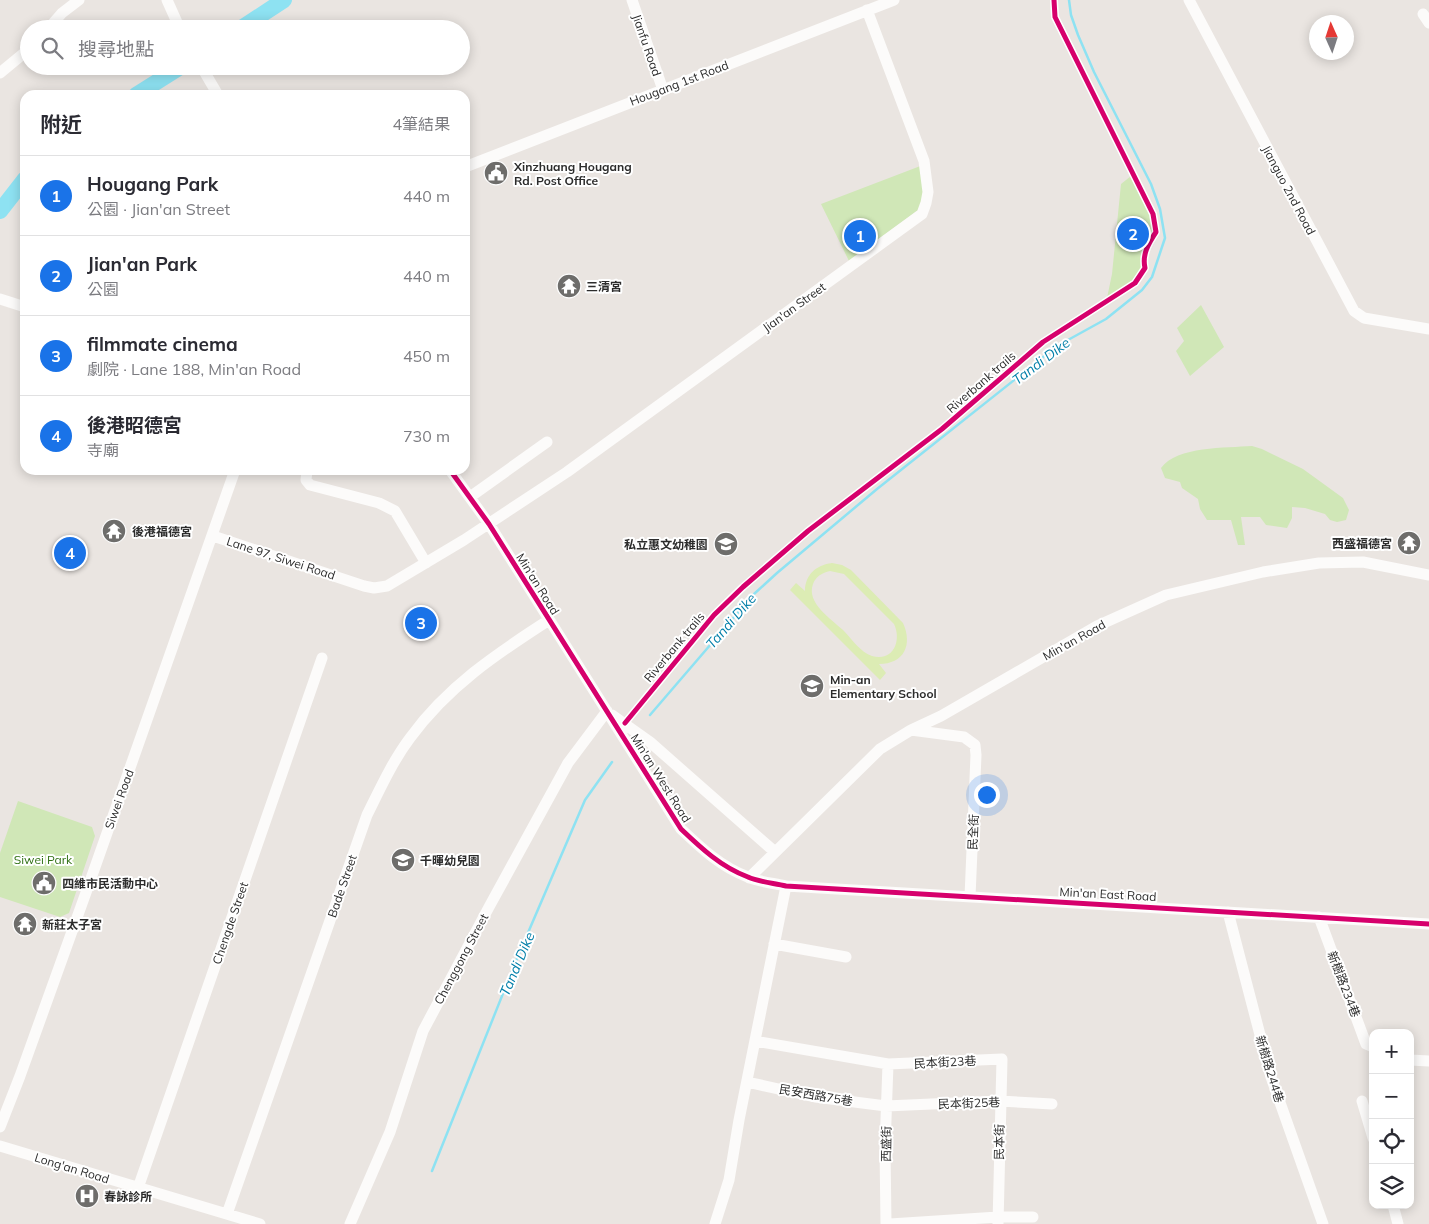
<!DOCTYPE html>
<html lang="zh-TW">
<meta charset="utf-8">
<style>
body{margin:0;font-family:Mulish,"Noto Sans TC",sans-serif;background:#f7f7f7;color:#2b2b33}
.controls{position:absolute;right:15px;bottom:15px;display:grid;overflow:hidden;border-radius:10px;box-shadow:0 2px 12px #0003}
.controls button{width:45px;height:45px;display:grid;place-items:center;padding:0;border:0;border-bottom:1px solid #e1e1e2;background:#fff;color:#2b2b33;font:25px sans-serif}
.compass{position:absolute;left:1309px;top:15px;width:45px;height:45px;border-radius:50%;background:#fff;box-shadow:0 2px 12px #0003;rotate:357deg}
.you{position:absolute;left:986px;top:794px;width:18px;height:18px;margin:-12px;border:4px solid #fff;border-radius:50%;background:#1a73e8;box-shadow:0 0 0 8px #1a73e833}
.badge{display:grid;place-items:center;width:32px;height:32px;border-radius:50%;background:#1a73e8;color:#fff;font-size:16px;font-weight:700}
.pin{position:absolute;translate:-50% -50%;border:2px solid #fff;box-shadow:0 1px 5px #0006}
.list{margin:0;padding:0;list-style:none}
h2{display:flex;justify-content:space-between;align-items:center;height:65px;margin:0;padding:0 20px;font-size:21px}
h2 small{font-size:16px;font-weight:400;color:#7c7c81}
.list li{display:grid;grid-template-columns:32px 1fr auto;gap:15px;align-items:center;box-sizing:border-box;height:80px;padding:0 20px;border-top:1px solid #e1e1e2}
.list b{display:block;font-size:19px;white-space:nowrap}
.list p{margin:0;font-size:16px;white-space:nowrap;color:#7c7c81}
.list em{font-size:16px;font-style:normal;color:#7c7c81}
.icon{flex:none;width:28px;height:28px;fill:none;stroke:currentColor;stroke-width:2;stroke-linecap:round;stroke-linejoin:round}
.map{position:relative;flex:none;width:1429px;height:1224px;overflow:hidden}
.search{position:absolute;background:#fff;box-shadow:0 2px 12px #0003;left:20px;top:20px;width:450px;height:55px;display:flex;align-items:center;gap:12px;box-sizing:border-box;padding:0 18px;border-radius:28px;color:#7c7c81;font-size:19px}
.panel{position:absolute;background:#fff;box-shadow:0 2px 12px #0003;left:20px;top:90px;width:450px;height:385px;border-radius:15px}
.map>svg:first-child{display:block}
.green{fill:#d0e7b7}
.pitch{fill:#dcecb4;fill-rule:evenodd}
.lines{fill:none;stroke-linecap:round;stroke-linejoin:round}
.stream{stroke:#8ee2f2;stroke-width:2.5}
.river{stroke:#8ee2f2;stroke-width:16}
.minor{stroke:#fcfbfa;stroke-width:11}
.cycleway-casing{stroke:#fff;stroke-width:8}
.cycleway{stroke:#d6006c;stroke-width:5}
.labels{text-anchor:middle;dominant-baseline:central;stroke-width:4;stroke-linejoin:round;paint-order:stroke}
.street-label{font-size:12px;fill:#2c2c2c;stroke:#fff}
.poi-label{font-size:12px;font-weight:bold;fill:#2c2c2c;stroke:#fff;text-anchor:start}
.park-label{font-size:12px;fill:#307014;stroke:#fff}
.water-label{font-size:14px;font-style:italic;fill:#027fa9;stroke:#fff}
</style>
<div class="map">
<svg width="1429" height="1224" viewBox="0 0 1429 1224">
<rect width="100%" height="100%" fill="#eae5e1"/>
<path class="green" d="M 923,165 L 923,201 L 918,210 L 849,261 L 821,204 Z
M 1131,176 L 1150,215 L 1154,230 L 1141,256 L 1143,265 L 1133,280 L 1107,298 L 1112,274 L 1121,184 Z
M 1201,305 L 1224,347 L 1190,376 L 1176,351 L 1184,341 L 1177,328 Z
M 1252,446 L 1262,449 L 1303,469 L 1343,498 L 1349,510 L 1346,520 L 1337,522 L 1330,520 L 1325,514 L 1305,508 L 1292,507 L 1292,518 L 1287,528 L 1266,525 L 1260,517 L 1241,517 L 1245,545 L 1238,545 L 1231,520 L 1207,520 L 1200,509 L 1198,499 L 1182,488 L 1180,482 L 1165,478 L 1161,468 C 1177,446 1226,448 1252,446 Z
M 18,801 L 92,827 L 95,836 L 69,913 L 60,917 L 0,897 L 0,853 Z"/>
<path class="pitch" d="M 832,563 L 842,565 L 851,570 L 903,623 C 913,645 904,664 879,664 L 886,673 L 880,680 L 790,590 L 796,583 L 805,591 C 805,575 816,565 832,563 ZM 830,571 L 844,574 L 894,624 C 902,641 893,662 872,656 C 861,653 851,638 843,630 C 831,619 806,603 813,584 C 816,576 822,573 830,571 Z"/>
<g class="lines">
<path class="stream" d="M 650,715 L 754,594 L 777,573 L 877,489 L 1057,346 L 1106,319 L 1142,290 L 1152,277 L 1165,238 L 1160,209 L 1151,184 L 1094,72 L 1078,35 L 1071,15 L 1069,0
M 432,1171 L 518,956 L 585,800 L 612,762"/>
<path class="river" d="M 240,29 L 284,0
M 136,95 L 182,66
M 0,211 L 25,179"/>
<path class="minor" d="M 167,0 L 180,29
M 632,0 L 663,90
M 1189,0 L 1354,311 L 1364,318 L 1429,329
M 1423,14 L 1429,23
M 48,29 L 62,13 L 79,0
M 201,66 L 218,95
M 0,73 L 29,49
M 465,167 L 894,0
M 0,299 L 25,307
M 307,470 L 306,480 L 310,485 L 379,503 L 395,511 L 426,563
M 450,470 L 489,524 L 681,829 C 701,848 721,867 748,877 C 759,882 773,883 786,886 L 1429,924
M 470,497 L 547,442
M 213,536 L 364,586 L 374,588 L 387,586 L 464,540 L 567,472 L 922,214 L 926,203 L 928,192 L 924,161 L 867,10
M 612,715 L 650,742 L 775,852
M 911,730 L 964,737 L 975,745 L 976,755 L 970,897
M 749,878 L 880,749 L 911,730 L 941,716 L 1097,626 L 1166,595 L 1263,572 L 1319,563 L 1363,562 L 1429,575
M 1228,912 L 1271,1077 L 1323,1224
M 1319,917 L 1366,1044 L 1373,1047
M 774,944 L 846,957
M 755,1041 L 888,1064 L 1002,1059 L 998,1224
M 1410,1060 L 1429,1061
M 747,1082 L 815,1097 L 886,1106 L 1000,1101 L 1052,1104
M 1362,1101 L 1373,1138
M 0,1127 L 20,1076 L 88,887 L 235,470
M 0,1146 L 260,1224
M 138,1188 L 322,658
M 1393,1205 L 1398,1224
M 227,1214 L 367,815 C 380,789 392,762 410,738 C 447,687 496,654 549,620
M 350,1224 L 390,1132 L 423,1031 L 489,907 L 568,763 L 607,711
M 715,1224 L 729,1180 L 739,1120 L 786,886
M 886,1224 L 885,1147 L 888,1064
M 890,1224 L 998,1217 L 1033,1217"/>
<g class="cycleway-casing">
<path id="cycleway" d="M 450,470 L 489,524 L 681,829 C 701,848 721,867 748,877 C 759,882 773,883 786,886 L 1429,924
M 625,723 L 714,615 L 743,587 L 808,531 L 942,429 L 1043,342 L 1135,283 L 1145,268 C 1142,255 1148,244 1156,232 L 1153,214 L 1055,17 L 1054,0"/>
</g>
<use href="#cycleway" class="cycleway"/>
</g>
<defs>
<g id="civic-disc" transform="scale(1.25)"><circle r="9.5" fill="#6e6d6b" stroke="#fff"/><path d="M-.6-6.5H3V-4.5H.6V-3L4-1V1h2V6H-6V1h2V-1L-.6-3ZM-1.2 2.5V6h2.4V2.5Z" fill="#fff"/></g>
<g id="temple-disc" transform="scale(1.25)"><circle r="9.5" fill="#6e6d6b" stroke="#fff"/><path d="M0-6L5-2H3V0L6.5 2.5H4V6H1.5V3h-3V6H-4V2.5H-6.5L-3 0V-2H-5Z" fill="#fff"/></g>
<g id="school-disc" transform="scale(1.25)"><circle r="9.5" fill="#6e6d6b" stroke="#fff"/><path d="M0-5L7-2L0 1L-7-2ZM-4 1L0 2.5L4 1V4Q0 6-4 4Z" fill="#fff"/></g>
<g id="hospital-disc" transform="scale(1.25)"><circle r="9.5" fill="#6e6d6b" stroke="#fff"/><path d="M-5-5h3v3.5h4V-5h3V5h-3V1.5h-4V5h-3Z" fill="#fff"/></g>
</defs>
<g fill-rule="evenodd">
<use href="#civic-disc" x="496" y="173"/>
<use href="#temple-disc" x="569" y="286"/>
<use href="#temple-disc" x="114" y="531"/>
<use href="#temple-disc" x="1409" y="543"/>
<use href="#school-disc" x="726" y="544"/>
<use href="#school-disc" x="812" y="686"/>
<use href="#school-disc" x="403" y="860"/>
<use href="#civic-disc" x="44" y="883"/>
<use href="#temple-disc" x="25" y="924"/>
<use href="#hospital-disc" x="87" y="1196"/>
</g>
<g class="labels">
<g class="street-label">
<text transform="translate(647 45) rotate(71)">Jianfu Road</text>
<text transform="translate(679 83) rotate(-21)">Hougang 1st Road</text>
<text transform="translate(1289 190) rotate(62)">Jianguo 2nd Road</text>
<text transform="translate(794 307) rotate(-36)">Jian'an Street</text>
<text transform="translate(981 382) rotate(-41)">Riverbank trails</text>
<text transform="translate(281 558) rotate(18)">Lane 97, Siwei Road</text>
<text transform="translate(538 584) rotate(58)">Min'an Road</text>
<text transform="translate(1074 640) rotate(-29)">Min'an Road</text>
<text transform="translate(674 647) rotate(-50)">Riverbank trails</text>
<text transform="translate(661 778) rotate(58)">Min'an West Road</text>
<text transform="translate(119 799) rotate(-70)">Siwei Road</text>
<text transform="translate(973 832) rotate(-88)">民全街</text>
<text transform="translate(342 886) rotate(-71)">Bade Street</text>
<text transform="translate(1108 894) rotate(3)">Min'an East Road</text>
<text transform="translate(230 923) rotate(-71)">Chengde Street</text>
<text transform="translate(461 959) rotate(-62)">Chenggong Street</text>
<text transform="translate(1344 984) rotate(69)">新樹路234巷</text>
<text transform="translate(945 1062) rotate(-3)">民本街23巷</text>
<text transform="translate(1270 1069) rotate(73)">新樹路244巷</text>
<text transform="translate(816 1095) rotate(10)">民安西路75巷</text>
<text transform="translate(969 1103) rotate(-2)">民本街25巷</text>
<text transform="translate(999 1142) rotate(-89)">民本街</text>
<text transform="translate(886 1144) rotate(-89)">西盛街</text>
<text transform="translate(72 1168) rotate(17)">Long'an Road</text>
</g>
<g class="poi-label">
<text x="514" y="166">Xinzhuang Hougang<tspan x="514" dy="14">Rd. Post Office</tspan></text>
<text x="586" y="286">三清宮</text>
<text x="132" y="531">後港福德宮</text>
<text x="1392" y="543" text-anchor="end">西盛福德宮</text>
<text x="708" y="544" text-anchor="end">私立惠文幼稚園</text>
<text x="830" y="679">Min-an<tspan x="830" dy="14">Elementary School</tspan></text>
<text x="420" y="860">千暉幼兒園</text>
<text x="62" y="883">四維市民活動中心</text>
<text x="42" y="924">新莊太子宮</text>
<text x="104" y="1196">春詠診所</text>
</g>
<g class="park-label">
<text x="43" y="859">Siwei Park</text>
</g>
<g class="water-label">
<text transform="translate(1041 361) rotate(-37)">Tandi Dike</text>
<text transform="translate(731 621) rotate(-49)">Tandi Dike</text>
<text transform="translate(517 964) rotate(-67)">Tandi Dike</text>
</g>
</g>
</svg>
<div class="controls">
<button>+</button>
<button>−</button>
<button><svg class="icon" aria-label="locate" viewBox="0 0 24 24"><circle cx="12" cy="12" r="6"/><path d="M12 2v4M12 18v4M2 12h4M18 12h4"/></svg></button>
<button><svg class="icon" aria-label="layers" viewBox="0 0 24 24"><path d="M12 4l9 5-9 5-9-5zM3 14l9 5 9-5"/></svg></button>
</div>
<svg class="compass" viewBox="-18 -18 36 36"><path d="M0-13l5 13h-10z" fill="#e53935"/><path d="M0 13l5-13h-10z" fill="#7c7c81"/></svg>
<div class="you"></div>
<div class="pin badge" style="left:860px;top:236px">1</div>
<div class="pin badge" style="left:1133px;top:234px">2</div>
<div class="pin badge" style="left:421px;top:623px">3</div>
<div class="pin badge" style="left:70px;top:553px">4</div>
<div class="search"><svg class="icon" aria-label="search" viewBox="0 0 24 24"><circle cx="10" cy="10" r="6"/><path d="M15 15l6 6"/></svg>搜尋地點</div>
<section class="panel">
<h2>附近<small>4筆結果</small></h2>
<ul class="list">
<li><span class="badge">1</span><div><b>Hougang Park</b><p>公園 · Jian'an Street</p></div><em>440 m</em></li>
<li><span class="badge">2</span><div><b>Jian'an Park</b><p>公園</p></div><em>440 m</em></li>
<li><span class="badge">3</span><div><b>filmmate cinema</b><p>劇院 · Lane 188, Min'an Road</p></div><em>450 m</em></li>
<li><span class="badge">4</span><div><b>後港昭德宮</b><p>寺廟</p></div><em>730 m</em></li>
</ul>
</section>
</div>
